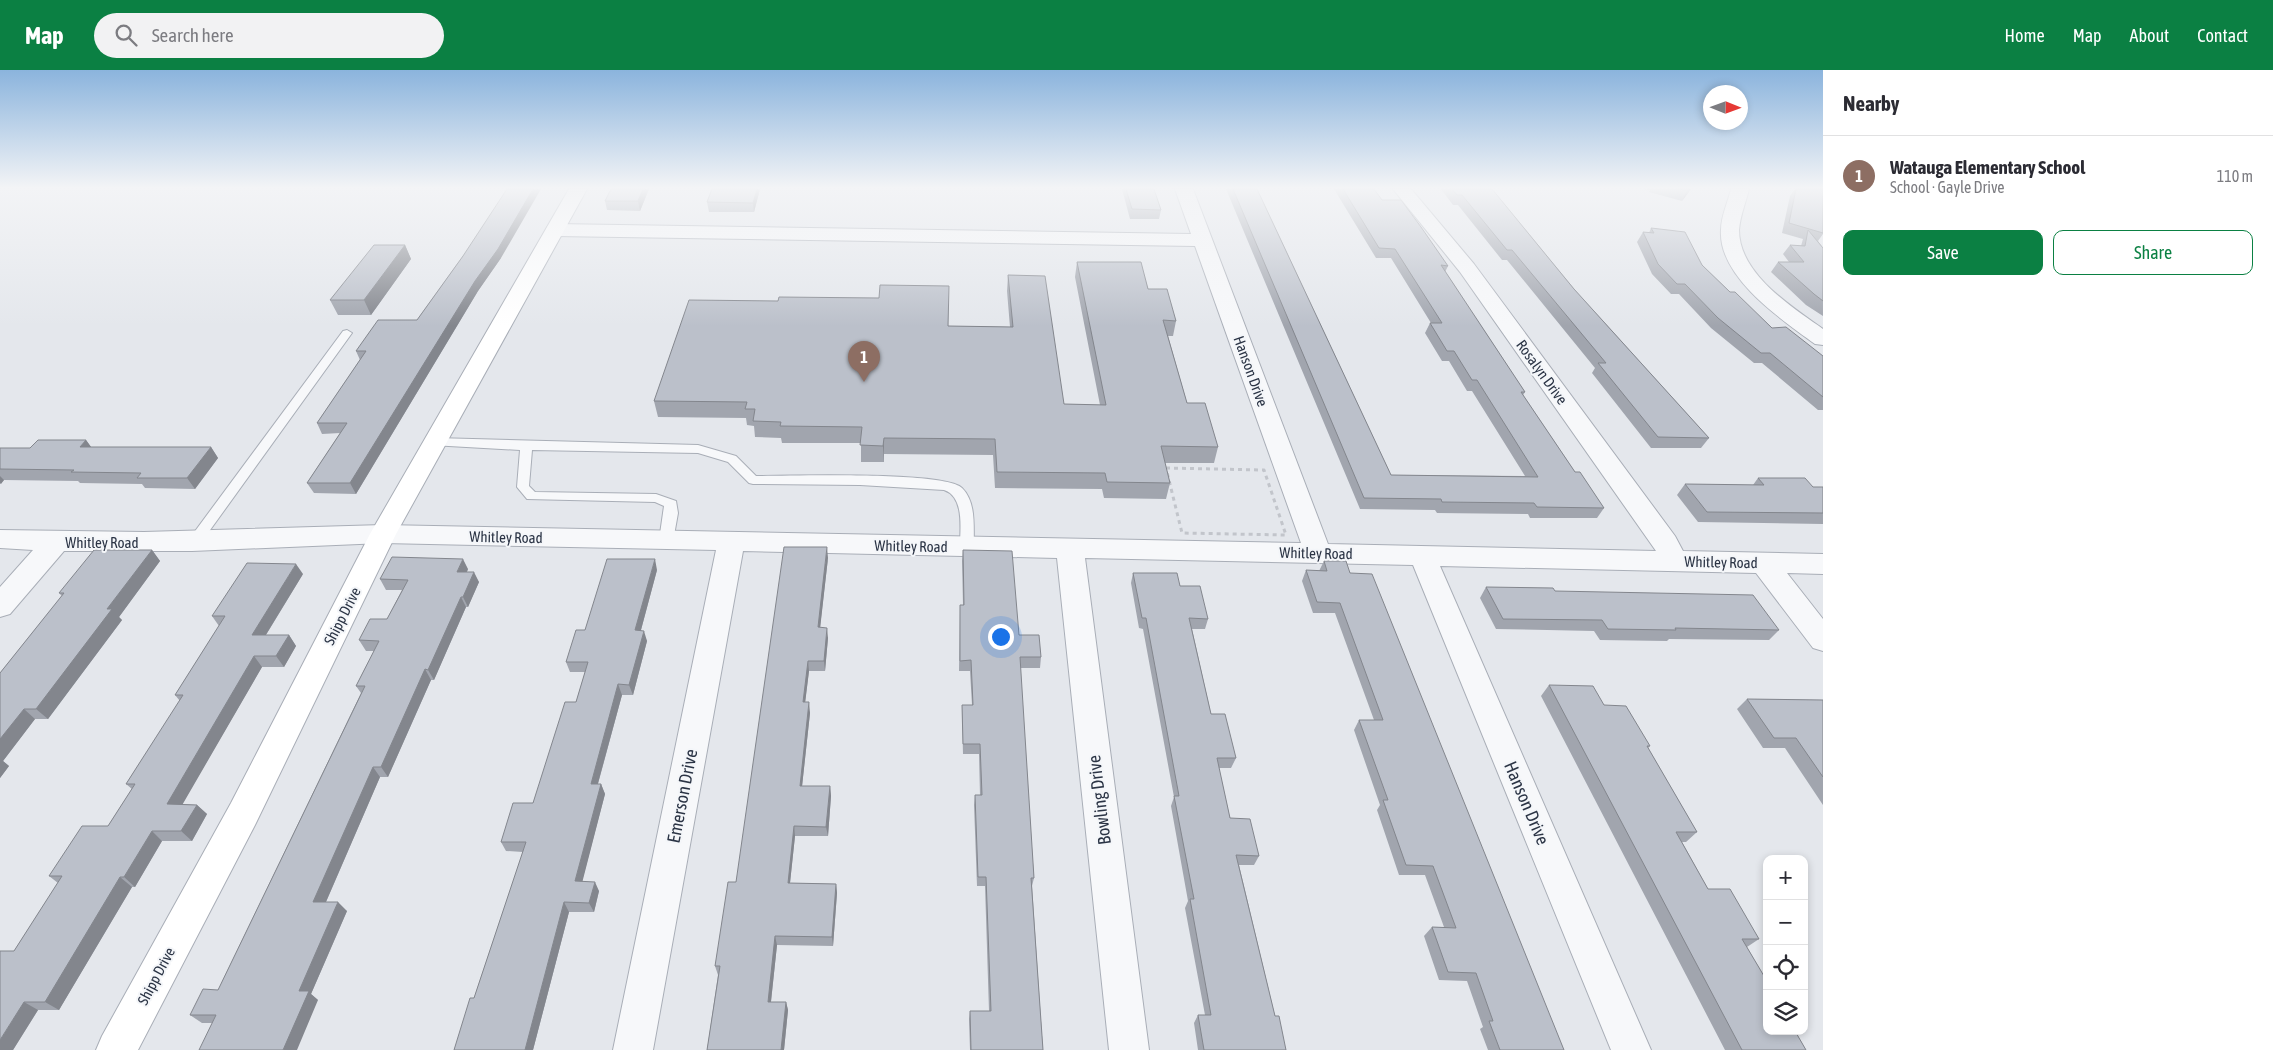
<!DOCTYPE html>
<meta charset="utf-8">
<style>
body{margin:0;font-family:"Asap Condensed",sans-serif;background:#f2f2f3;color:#2b2b33}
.controls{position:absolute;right:15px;bottom:15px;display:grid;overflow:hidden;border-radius:10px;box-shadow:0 2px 8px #0003}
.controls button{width:45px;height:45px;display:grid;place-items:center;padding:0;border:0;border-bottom:1px solid #e1e1e2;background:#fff;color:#2b2b33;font:25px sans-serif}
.compass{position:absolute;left:1703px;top:15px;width:45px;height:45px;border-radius:50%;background:#fff;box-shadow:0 2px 8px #0003;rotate:91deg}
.you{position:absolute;left:1000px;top:566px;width:18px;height:18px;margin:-12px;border:4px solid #fff;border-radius:50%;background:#1a73e8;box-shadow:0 0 0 8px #1a73e833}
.badge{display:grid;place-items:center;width:32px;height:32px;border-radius:50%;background:#0b8043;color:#fff;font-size:16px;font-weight:700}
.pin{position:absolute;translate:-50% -41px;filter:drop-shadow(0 1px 2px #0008)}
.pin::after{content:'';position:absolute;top:26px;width:18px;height:15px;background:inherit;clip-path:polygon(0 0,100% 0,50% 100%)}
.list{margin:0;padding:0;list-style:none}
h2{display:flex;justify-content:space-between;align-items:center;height:65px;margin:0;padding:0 20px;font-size:21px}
h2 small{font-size:16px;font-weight:400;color:#7c7c81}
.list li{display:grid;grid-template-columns:32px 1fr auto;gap:15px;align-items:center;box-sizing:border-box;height:80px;padding:0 20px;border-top:1px solid #e1e1e2}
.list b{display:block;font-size:19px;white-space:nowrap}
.list p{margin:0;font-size:16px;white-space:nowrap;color:#7c7c81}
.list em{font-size:16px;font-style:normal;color:#7c7c81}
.actions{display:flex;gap:10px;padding:15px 20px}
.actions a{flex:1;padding:11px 0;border:1px solid #0b8043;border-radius:10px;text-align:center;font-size:18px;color:#0b8043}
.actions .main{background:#0b8043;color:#fff}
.icon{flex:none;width:28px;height:28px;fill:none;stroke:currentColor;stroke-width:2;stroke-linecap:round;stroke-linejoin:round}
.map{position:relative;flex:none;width:1823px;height:980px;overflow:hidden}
header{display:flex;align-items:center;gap:30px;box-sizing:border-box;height:70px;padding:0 25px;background:#0b8043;color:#fff}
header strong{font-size:24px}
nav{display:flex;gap:28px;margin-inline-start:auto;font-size:18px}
.search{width:350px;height:45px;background:#f2f2f3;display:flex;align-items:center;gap:12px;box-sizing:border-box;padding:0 18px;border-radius:28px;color:#7c7c81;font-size:19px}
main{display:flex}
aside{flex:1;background:#fff}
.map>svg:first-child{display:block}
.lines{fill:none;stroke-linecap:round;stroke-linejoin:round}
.lane-casing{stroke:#a9aeb7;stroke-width:2}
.street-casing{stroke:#a9aeb7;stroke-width:2}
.secondary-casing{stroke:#a9aeb7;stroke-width:2}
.path{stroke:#c2c5cb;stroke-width:3;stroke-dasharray:4 4;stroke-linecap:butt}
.lane{fill:#f7f8fa;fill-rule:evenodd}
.street{fill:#f7f8fa;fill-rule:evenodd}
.secondary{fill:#fff;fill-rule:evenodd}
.wall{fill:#a1a5ae}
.shaded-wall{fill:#83868d}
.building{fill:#bbc0ca;stroke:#83868d}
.labels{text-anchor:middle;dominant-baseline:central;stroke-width:4;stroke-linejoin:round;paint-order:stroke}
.street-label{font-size:15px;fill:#2b3445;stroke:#f4f6f9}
.near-street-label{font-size:18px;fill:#2b3445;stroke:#f4f6f9}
</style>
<header>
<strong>Map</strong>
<div class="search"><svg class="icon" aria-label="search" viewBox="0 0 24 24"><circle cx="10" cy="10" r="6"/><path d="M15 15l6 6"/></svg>Search here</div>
<nav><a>Home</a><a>Map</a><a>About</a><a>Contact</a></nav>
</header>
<main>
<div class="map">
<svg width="1823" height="980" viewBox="0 0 1823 980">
<rect width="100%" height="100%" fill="#e4e7ec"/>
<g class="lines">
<g class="lane-casing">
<path id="lane" d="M 347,260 L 352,263 L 200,474 L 190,474 L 188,471 L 190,468 L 343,261 Z
M 435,368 L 698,375 L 736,386 L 756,406 C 788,406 945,401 962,418 C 977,433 973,458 974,477 L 972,480 L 962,480 L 960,477 C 960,459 965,427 944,420 L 860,415 L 753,414 L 749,413 L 728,392 L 698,383 L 532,380 L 529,416 L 535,422 L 656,424 L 676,431 L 678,443 L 673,471 L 671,474 L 661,474 L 659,471 L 664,436 L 655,432 L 527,429 L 517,417 L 520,380 L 431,375 L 429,372 Z"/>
</g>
<g class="street-casing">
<path id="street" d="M 1175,119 L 1193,119 L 1328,474 L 1656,481 L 1460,202 L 1393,119 L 1411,119 L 1474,194 L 1675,466 L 1683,481 L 1823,484 L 1823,504 L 1787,503 L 1823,549 L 1823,581 L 1813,578 L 1756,503 L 1440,496 L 1651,980 L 1611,980 L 1413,495 L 1085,488 L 1149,980 L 1109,980 L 1057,488 L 743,481 L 653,980 L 613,980 L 716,480 L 383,473 L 192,481 L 64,481 L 10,544 L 0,547 L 0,517 L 33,480 L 0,478 L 0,460 L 144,462 L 383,455 L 1301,473 L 1195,176 L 555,166 L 548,164 L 546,160 L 548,156 L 555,154 L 1191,164 Z
M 1731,119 L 1749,119 C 1746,132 1740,146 1739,160 C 1739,204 1792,237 1823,259 L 1823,275 L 1815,274 C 1782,250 1718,207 1721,160 C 1721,146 1728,132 1731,119 Z"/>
</g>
<g class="secondary-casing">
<path id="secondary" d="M 569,119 L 587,119 L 396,464 L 255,755 L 138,980 L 96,980 L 102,966 L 231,733 L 370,464 Z"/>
</g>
<path class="path" d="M 1166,398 L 1264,400 L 1286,465 L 1182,463 Z"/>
<use href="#lane" class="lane"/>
<use href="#street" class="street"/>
<use href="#secondary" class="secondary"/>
</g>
<path class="wall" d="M 611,119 L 649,119 L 640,141 L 607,140 L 605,131 Z
M 712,119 L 760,119 L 754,142 L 709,142 L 707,132 Z
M 1122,119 L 1154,119 L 1161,140 L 1159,149 L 1130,149 Z
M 1226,119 L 1257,119 L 1391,405 L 1525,406 L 1472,321 L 1467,321 L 1449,291 L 1442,291 L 1425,263 L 1430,253 L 1431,253 L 1391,188 L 1376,188 L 1334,119 L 1374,119 L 1382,130 L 1448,196 L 1445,202 L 1525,322 L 1523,325 L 1575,402 L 1604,438 L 1597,448 L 1530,448 L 1528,444 L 1437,443 L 1435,440 L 1360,439 Z
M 1441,119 L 1492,119 L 1574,219 L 1709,368 L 1701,378 L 1651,378 L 1592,303 L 1595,298 L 1507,190 L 1502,190 L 1458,135 L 1453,135 Z
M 1642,119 L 1691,119 L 1682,131 L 1649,122 L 1650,120 Z
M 1795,119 L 1823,119 L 1823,164 L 1818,171 L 1823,178 L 1823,246 L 1806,235 L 1771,202 L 1778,192 L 1789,192 L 1783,184 L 1790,175 L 1801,176 L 1803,169 L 1782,163 L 1790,126 Z
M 1651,158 L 1702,195 L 1730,222 L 1772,258 L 1823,286 L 1823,340 L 1818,340 L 1762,293 L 1754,293 L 1711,258 L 1679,224 L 1671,224 L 1652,204 L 1637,172 L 1643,162 L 1649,163 Z
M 405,175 L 411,189 L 371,245 L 338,245 L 330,230 Z
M 463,186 L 501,188 L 478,221 L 356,424 L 314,423 L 307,413 L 340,363 L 322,364 L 317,353 L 360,290 L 356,281 L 417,250 Z
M 1077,192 L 1148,219 L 1176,251 L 1173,266 L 1168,266 L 1187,333 L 1218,377 L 1214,393 L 1165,393 L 1170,413 L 1166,429 L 1104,428 L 1102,419 L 995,418 L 993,385 L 884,384 L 884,392 L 861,392 L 861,373 L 782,373 L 781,368 L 755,367 L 754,356 L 747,355 L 746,348 L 658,347 L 654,331 L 948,256 L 1010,257 L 1007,221 L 1008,205 L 1064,334 L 1100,335 L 1075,207 Z
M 86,370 L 91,377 L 211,377 L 218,388 L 195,419 L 145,418 L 142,414 L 80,413 L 78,411 L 4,410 L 0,414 L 0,378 L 30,378 Z
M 1758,408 L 1813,417 L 1823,417 L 1823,454 L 1698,452 L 1677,425 L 1685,414 L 1753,415 Z
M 152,480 L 160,491 L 119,547 L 122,550 L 48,649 L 35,649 L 3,691 L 9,696 L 0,708 L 0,603 L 62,526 L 59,523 Z
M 963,480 L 1019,565 L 1041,587 L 1040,598 L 1020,598 L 1034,808 L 1032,816 L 1043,980 L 970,980 L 969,949 L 970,941 L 989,941 L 985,816 L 977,816 L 974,735 L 975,725 L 980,725 L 979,684 L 963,684 L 962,645 L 962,635 L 972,635 L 970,601 L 959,601 L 960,535 L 963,535 L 962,491 Z
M 828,488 L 820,557 L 828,568 L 825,601 L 809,601 L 805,632 L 810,643 L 802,716 L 830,716 L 831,726 L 828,766 L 795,766 L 790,813 L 836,814 L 837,823 L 833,876 L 777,875 L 771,932 L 786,932 L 788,940 L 784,980 L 707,980 L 718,905 L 715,896 L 736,812 Z
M 1324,491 L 1350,503 L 1564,980 L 1488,980 L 1480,959 L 1483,957 L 1467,911 L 1439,910 L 1424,866 L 1432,857 L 1444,857 L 1425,805 L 1399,805 L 1377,740 L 1380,735 L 1354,660 L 1359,650 L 1374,650 L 1335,543 L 1313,543 L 1302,511 L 1306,500 L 1319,501 Z
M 468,499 L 467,502 L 479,512 L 468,537 L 466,537 L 434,610 L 431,610 L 388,707 L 380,707 L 326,832 L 347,841 L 311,924 L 318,930 L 212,953 L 202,953 L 190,945 L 218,920 L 361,623 L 356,616 L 374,581 L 366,581 L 359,570 L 387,549 L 402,520 L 386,520 L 380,509 Z
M 657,500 L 641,560 L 647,571 L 633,625 L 622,625 L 598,714 L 601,714 L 605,724 L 582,811 L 599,821 L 594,842 L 569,842 L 533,980 L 454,980 L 474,928 L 523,782 L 506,781 L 501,772 L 533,733 L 576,632 L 585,602 L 570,602 L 566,592 L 585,560 Z
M 1133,503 L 1180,516 L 1208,549 L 1205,559 L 1192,559 L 1211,644 L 1236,688 L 1231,698 L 1219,698 L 1230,748 L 1259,786 L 1254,795 L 1239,795 L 1275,946 L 1286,980 L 1198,980 L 1194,953 L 1198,945 L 1205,945 L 1185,838 L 1188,831 L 1171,736 L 1174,727 L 1143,559 L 1139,558 L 1131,513 Z
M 303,504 L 266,565 L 289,565 L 296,576 L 284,597 L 262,597 L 182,734 L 197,735 L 207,744 L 192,771 L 162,771 L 135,817 L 132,817 L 59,940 L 38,940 L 13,980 L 14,881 L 58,813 L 49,806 L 108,756 L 132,719 L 126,714 L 180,631 L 175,625 L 219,556 L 212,546 Z
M 1486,517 L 1555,521 L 1779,560 L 1769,570 L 1669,569 L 1667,571 L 1600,570 L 1594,561 L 1496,559 L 1480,528 Z
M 1549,615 L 1604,635 L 1650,676 L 1648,678 L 1697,762 L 1686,772 L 1682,772 L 1708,819 L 1759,869 L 1747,877 L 1806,980 L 1725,980 L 1541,626 Z
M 1747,629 L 1823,630 L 1823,735 L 1785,678 L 1763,678 L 1737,639 Z"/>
<path class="shaded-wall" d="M 533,119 L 541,119 L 501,188 L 478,221 L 356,424 L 350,413 L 475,211 Z
M 643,119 L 649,119 L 640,141 L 638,131 Z
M 757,119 L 760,119 L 754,142 L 753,133 Z
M 1689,119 L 1691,119 L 1682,131 L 1687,121 Z
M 405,175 L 411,189 L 371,245 L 364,230 Z
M 884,368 L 884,392 L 883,376 Z
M 86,370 L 94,381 L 80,377 Z
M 211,377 L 218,388 L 195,419 L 187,408 Z
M 0,406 L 4,410 L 1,414 L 0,413 Z
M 827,477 L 828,488 L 819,568 L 818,557 Z
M 152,480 L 160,491 L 119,547 L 122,550 L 48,649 L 36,639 L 107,539 Z
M 463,489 L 468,499 L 462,512 L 457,502 Z
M 655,489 L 657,500 L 638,571 L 635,560 Z
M 296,494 L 303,504 L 259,576 L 252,565 Z
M 474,502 L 479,512 L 468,537 L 463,527 Z
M 461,527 L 466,537 L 434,610 L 428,600 Z
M 827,558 L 828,568 L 825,601 L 824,591 Z
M 644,561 L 647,571 L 633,625 L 629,615 Z
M 289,565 L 296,576 L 284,597 L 276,586 Z
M 254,586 L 262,597 L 177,744 L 167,734 Z
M 808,591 L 809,601 L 804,642 L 803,632 Z
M 425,599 L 431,610 L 388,707 L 381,697 Z
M 618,614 L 622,625 L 595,724 L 591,714 Z
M 809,632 L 810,643 L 801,726 L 800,716 Z
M 24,639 L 35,649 L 3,691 L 9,696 L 0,708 L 0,669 Z
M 373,697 L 380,707 L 322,841 L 313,832 Z
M 601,714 L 605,724 L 580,821 L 575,811 Z
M 830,716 L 831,726 L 828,766 L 826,757 Z
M 197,735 L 207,744 L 192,771 L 181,761 Z
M 794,756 L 795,766 L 789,822 L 788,813 Z
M 152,761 L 162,771 L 135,817 L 124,807 Z
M 120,807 L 132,817 L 59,940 L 45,932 Z
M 595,812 L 599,821 L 594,842 L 589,833 Z
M 836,814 L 837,823 L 833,876 L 832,867 Z
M 338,832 L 347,841 L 311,924 L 318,930 L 297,980 L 283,980 L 299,921 Z
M 564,832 L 569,842 L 533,980 L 525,980 Z
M 775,866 L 777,875 L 770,940 L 768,932 Z
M 24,932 L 38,940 L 13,980 L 0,980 L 0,970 Z
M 786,932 L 788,940 L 784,980 L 781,980 Z"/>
<path class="building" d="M 507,119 L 533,119 L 498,179 L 475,211 L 350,413 L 307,413 L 347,353 L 317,353 L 366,281 L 356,281 L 378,250 L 417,250 L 463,186 Z
M 611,119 L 643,119 L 638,131 L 605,131 Z
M 712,119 L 757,119 L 753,133 L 707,132 Z
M 1126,119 L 1154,119 L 1161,140 L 1132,139 Z
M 1233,119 L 1257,119 L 1391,405 L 1538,407 L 1477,310 L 1472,310 L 1454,281 L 1447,281 L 1430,253 L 1442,253 L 1395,179 L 1379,178 L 1343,119 L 1374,119 L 1382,130 L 1401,130 L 1421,157 L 1448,196 L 1441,195 L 1525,322 L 1521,322 L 1575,402 L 1580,402 L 1604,438 L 1537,437 L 1534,433 L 1442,432 L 1441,429 L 1364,428 Z
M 1452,119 L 1492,119 L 1574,219 L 1709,368 L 1658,367 L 1598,293 L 1606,293 L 1512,180 L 1507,180 L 1462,125 L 1457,125 Z
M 1678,119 L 1689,119 L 1687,121 Z
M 1796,119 L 1823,119 L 1823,163 L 1789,153 Z
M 1651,158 L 1685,162 L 1702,195 L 1730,222 L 1735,222 L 1772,258 L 1786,257 L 1823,286 L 1823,327 L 1770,283 L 1761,283 L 1718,248 L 1685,214 L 1677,214 L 1658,194 L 1643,162 L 1654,163 Z
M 1808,160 L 1823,178 L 1823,231 L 1814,224 L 1778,192 L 1804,192 L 1790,175 L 1805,176 Z
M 374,175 L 405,175 L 364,230 L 330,230 Z
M 1077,192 L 1141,192 L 1148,219 L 1167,219 L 1176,251 L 1163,250 L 1187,333 L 1205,333 L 1218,377 L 1161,376 L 1170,413 L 1107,412 L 1105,403 L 997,402 L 995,369 L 884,368 L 883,376 L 860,375 L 862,357 L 780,356 L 781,352 L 753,351 L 755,339 L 745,339 L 747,332 L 654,331 L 689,230 L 778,231 L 779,227 L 879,228 L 880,215 L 949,216 L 948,256 L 1013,257 L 1008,205 L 1045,206 L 1064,334 L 1106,335 Z
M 38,370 L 86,370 L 80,377 L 211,377 L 187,408 L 137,408 L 141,403 L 71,402 L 74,400 L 0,399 L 0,378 L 30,378 Z
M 1758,408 L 1805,408 L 1813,417 L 1823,417 L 1823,443 L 1707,442 L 1685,414 L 1764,415 Z
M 784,477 L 827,477 L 818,557 L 827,558 L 824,591 L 808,591 L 803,632 L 809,632 L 800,716 L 830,716 L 826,757 L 794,756 L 788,813 L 836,814 L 832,867 L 775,866 L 768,932 L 786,932 L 781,980 L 707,980 L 720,896 L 715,896 L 728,812 L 736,812 Z
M 94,480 L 152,480 L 107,539 L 112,539 L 36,639 L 24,639 L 0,669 L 0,603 L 64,523 L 59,523 Z
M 963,480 L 1012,481 L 1019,565 L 1039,565 L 1041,587 L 1020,587 L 1034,808 L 1031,808 L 1043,980 L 971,980 L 970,941 L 991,941 L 986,807 L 978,807 L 975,725 L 982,725 L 980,674 L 963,674 L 962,635 L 973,635 L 971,590 L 960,591 L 960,535 L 964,535 Z
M 392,487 L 463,489 L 457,502 L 474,502 L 463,527 L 461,527 L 428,600 L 425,599 L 381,697 L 373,697 L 313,832 L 338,832 L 299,921 L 309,921 L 283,980 L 199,980 L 216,945 L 190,945 L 203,919 L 218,920 L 365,616 L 356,616 L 379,571 L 359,570 L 370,549 L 387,549 L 408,510 L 380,509 Z
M 607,489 L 655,489 L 635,560 L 644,561 L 629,615 L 618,614 L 591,714 L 601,714 L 575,811 L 595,812 L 589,833 L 564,832 L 525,980 L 454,980 L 470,928 L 474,928 L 526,772 L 501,772 L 513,733 L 533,733 L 565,632 L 576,632 L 588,592 L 566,592 L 576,560 L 585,560 Z
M 1324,491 L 1346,491 L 1350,503 L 1372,504 L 1564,980 L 1500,980 L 1489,951 L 1493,951 L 1476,903 L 1448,902 L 1432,857 L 1456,858 L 1433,796 L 1406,795 L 1383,730 L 1388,730 L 1359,650 L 1383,650 L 1340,533 L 1317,532 L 1306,500 L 1327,501 Z
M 247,493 L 296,494 L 252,565 L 289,565 L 276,586 L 254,586 L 167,734 L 197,735 L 181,761 L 152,761 L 124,807 L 120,807 L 45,932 L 24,932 L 0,970 L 0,881 L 14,881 L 62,806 L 49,806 L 82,756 L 108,756 L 135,714 L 126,714 L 183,625 L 175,625 L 225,546 L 212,546 Z
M 1133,503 L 1177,503 L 1180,516 L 1200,516 L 1208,549 L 1189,548 L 1211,644 L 1225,644 L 1236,688 L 1217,688 L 1230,748 L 1250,749 L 1259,786 L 1236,785 L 1275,946 L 1279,946 L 1286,980 L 1204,980 L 1198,945 L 1211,945 L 1190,829 L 1194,829 L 1174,726 L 1179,726 L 1146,548 L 1142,548 Z
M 1486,517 L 1553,518 L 1555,521 L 1753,525 L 1779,560 L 1675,558 L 1676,560 L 1608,559 L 1602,550 L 1503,549 Z
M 1549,615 L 1593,616 L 1604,635 L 1626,636 L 1650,676 L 1647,676 L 1697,762 L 1676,762 L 1708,819 L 1730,819 L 1759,869 L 1742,869 L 1767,911 L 1767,961 L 1795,961 L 1806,980 L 1742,980 Z
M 1747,629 L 1823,630 L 1823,707 L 1796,668 L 1774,668 Z"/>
<linearGradient id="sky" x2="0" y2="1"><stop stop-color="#8bb4dd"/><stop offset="0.46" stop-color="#f3f4f6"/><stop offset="1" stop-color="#f3f4f6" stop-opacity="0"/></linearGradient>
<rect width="1823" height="256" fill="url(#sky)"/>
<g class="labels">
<g class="street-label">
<text transform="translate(1251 301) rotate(70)">Hanson Drive</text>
<text transform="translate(1542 302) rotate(54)">Rosalyn Drive</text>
<text transform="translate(506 467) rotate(1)">Whitley Road</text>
<text x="102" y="472">Whitley Road</text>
<text transform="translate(911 476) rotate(1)">Whitley Road</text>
<text transform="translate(1316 483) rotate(1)">Whitley Road</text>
<text transform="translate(1721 492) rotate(1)">Whitley Road</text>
<text transform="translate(342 546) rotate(-63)">Shipp Drive</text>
<text transform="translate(156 906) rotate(-62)">Shipp Drive</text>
</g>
<g class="near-street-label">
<text transform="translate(682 726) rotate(-79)">Emerson Drive</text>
<text transform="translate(1099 730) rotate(-97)">Bowling Drive</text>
<text transform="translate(1527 733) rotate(67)">Hanson Drive</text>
</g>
</g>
</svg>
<div class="controls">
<button>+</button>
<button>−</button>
<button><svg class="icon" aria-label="locate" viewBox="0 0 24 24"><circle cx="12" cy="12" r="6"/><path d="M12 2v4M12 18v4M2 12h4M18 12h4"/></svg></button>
<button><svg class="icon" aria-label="layers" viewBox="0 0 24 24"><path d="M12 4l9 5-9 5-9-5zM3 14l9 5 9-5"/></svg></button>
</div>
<svg class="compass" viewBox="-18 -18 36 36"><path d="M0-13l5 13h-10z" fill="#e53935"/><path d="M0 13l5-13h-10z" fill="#7c7c81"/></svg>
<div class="you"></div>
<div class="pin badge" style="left:864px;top:312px;background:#8d6e63">1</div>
</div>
<aside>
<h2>Nearby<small></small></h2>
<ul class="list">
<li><span class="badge" style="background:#8d6e63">1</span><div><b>Watauga Elementary School</b><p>School · Gayle Drive</p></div><em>110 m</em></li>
</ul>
<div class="actions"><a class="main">Save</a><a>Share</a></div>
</aside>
</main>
